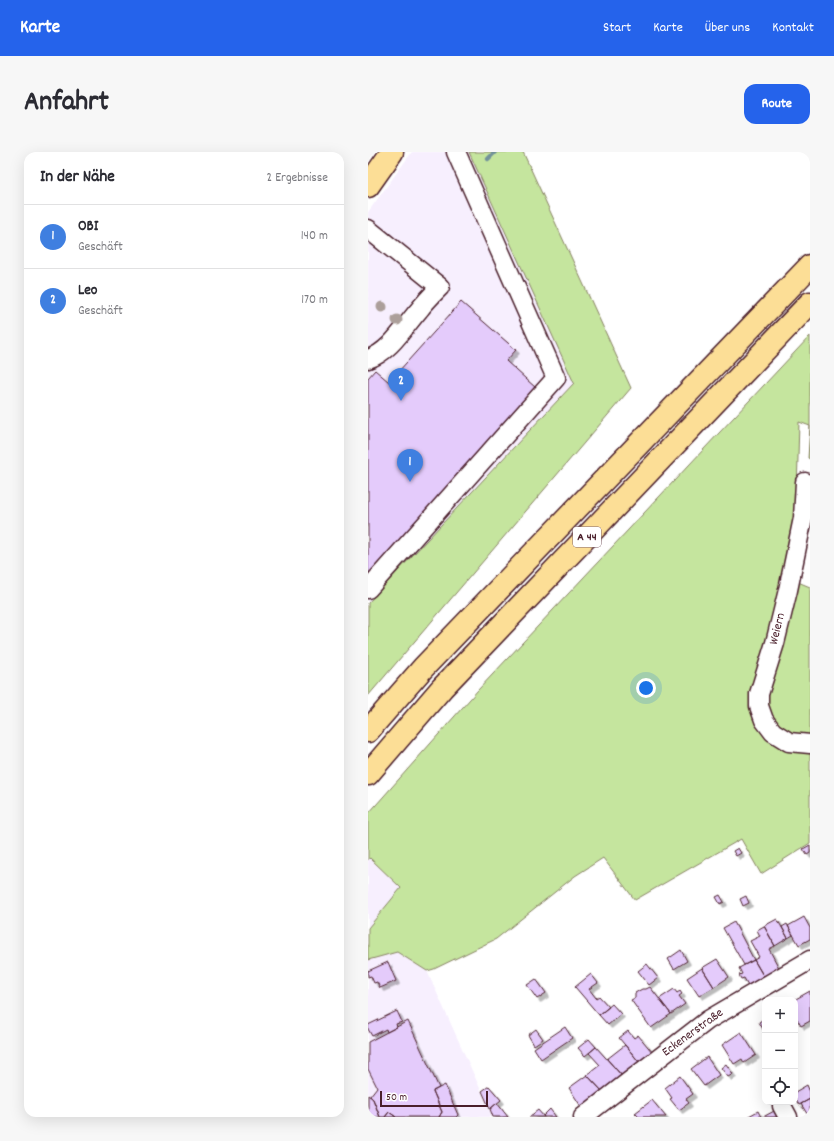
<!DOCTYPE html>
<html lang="de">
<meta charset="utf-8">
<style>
body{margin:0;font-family:Dekko,sans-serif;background:#f7f7f7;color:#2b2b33}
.controls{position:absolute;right:12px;bottom:12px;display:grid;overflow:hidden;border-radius:8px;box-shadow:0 4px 16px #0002}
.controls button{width:36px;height:36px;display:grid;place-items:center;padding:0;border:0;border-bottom:1px solid #e1e1e2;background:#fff;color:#2b2b33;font:20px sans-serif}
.scale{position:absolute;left:12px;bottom:10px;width:108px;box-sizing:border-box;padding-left:4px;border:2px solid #4a1f2b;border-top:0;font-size:11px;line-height:14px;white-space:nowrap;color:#4a1f2b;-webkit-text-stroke:3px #fff;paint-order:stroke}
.you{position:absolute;left:278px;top:536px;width:14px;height:14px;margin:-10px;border:3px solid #fff;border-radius:50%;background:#1a73e8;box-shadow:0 0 0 6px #1a73e833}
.badge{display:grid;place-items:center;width:26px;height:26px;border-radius:50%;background:#2563eb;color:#fff;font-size:13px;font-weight:700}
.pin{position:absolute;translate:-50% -33px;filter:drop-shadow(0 1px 2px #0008)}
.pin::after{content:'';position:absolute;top:21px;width:14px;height:12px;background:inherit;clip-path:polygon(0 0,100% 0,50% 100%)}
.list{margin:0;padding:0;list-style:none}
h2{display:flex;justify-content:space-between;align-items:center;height:52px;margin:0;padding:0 16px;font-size:17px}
h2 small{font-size:13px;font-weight:400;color:#7c7c81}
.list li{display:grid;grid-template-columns:26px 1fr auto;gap:12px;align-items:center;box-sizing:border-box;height:64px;padding:0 16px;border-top:1px solid #e1e1e2}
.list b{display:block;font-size:15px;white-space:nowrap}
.list p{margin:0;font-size:13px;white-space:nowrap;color:#7c7c81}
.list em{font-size:13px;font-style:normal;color:#7c7c81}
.icon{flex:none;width:22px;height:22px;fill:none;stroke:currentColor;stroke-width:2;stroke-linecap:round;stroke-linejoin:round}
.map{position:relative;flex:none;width:442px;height:965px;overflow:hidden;border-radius:12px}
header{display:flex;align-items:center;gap:24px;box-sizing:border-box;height:56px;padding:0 20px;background:#2563eb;color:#fff}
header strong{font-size:19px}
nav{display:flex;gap:22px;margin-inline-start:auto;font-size:14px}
.intro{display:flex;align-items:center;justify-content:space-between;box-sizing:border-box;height:96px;padding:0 24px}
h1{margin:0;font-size:28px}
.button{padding:10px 18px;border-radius:12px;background:#2563eb;color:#fff;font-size:14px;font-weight:700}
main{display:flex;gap:24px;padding:0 24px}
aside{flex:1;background:#fff;border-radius:12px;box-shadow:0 4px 16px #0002}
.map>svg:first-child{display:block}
.built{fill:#f7effe}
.green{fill:#c5e59e;stroke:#888264}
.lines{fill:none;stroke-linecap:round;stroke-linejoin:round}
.stream{stroke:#72929a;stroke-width:4.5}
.building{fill:#e4cbfb;stroke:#4a1f2b;filter:url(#shadow)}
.minor-casing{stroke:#4a1f2b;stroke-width:21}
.major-casing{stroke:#4a1f2b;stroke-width:25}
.highway-casing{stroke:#4a1f2b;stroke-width:25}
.minor{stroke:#fff;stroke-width:18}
.major{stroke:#fcde96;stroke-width:22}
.highway{stroke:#fcde96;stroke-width:22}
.tree{fill:#ac9f9a}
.labels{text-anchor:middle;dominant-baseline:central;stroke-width:3;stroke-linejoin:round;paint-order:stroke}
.shield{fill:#fff;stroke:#80626b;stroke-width:1}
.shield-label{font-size:12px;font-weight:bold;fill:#4a1f2b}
.street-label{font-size:13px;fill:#4a1f2b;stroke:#fff}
</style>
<header>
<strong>Karte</strong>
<nav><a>Start</a><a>Karte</a><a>Über uns</a><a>Kontakt</a></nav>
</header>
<div class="intro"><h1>Anfahrt</h1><a class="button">Route</a></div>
<main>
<aside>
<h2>In der Nähe<small>2 Ergebnisse</small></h2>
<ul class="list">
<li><span class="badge" style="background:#3f7fe0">1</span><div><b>OBI</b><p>Geschäft</p></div><em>140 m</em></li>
<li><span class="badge" style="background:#3f7fe0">2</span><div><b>Leo</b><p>Geschäft</p></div><em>170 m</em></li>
</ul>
</aside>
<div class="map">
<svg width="442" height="965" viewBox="0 0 442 965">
<defs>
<filter id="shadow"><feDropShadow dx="3.5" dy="3.5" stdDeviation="0" flood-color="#0004"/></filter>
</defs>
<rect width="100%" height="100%" fill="#fff"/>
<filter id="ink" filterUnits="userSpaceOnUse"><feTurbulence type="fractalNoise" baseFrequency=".025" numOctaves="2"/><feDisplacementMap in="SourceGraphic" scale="8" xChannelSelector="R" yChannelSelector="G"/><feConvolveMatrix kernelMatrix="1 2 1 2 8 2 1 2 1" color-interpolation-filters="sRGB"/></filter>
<g filter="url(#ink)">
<path class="built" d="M 44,0 L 101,0 L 206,231 L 0,451 L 0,60 Z
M 2,706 L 33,736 L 0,776 L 0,708 Z
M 29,800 L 59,819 L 125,965 L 0,965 L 0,808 Z"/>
<path class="green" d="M 101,0 L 155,0 L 263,236 L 0,544 L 0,451 L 206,231 Z
M 442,184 L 442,307 L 440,306 L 442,274 L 431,270 L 428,376 L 418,425 L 442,435 L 442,691 L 393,722 L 373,687 L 267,748 L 235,706 L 207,724 L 128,787 L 66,817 L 59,819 L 29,800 L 0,808 L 0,776 L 33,736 L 2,706 L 0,708 L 0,662 L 110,538 Z"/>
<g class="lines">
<path class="stream" d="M 120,7 L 127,0"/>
</g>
<path class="building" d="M 93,150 L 148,198 L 138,209 L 168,236 L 0,424 L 0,226 L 7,218 L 21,230 Z
M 442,693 L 442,701 L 439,703 L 435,697 Z
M 370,696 L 373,701 L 368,704 L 365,699 Z
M 352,743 L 356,750 L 352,752 L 348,745 Z
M 378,744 L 381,751 L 375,754 L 372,747 Z
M 436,765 L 442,776 L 442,787 L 431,793 L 420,774 Z
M 409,767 L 420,786 L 407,794 L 396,774 Z
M 366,770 L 386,808 L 376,813 L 355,776 Z
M 419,772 L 425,783 L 420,786 L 414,775 Z
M 396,774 L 407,794 L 401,797 L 411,816 L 396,825 L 386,808 L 391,805 L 382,789 L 392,784 L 389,778 Z
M 313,798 L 319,809 L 306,817 L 300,807 Z
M 349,807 L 361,825 L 346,835 L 334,816 Z
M 386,808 L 396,825 L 380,833 L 376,826 L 373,827 L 371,823 L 374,822 L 371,816 Z
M 20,810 L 28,829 L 12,836 L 9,830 L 6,831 L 3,824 L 0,825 L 0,818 L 0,819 Z
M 279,812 L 290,826 L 281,833 L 270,819 Z
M 334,816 L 346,835 L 331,844 L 319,826 Z
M 223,822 L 230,831 L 221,837 L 228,846 L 231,844 L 241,855 L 231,863 L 207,835 Z
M 168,827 L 178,841 L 169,847 L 159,833 Z
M 282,835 L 303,862 L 283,876 L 263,848 L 267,846 L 267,841 L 274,837 L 278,837 Z
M 306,837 L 309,841 L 312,839 L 314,842 L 311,844 L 317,852 L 303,862 L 291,847 Z
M 442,839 L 442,869 L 433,874 L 427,864 L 427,848 L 426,848 Z
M 244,852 L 253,862 L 240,873 L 231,863 Z
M 29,859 L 34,870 L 28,872 L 29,875 L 19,880 L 18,877 L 4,884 L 0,877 L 0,873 Z
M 397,866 L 397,881 L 391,870 Z
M 40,869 L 71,936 L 65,939 L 74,960 L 71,965 L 28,965 L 21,960 L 17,965 L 12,965 L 5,947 L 2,944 L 9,935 L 0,917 L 0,890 Z
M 197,875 L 204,886 L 173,907 L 166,896 Z
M 168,877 L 175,887 L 166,893 L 160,883 Z
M 260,879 L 266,886 L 270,883 L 285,901 L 272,911 L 251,886 Z
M 373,880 L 388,903 L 376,911 L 374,907 L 366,912 L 354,893 Z
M 221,887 L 228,895 L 217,904 L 210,896 Z
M 257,893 L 272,911 L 255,925 L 239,907 Z
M 228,895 L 255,925 L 235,940 L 219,923 L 232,913 L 221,901 Z
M 339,905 L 351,923 L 336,934 L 323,917 Z
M 358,912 L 365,922 L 360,925 L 353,916 Z
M 219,923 L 235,940 L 214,956 L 201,936 Z
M 312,924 L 325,942 L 318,947 L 321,951 L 311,958 L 302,947 L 304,946 L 297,936 Z
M 77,933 L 90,963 L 88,965 L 71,965 L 74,960 L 65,939 Z
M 439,933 L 442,940 L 442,947 L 431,953 L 427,946 L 427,940 Z
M 121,934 L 133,948 L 122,957 L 114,939 Z
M 0,943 L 5,947 L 12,965 L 0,965 Z
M 442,947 L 442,965 L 441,965 L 433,952 Z
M 284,948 L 298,965 L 271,965 L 267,961 Z
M 129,951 L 140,965 L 125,965 L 122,957 Z
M 182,957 L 188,965 L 176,965 L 175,964 Z
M 170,958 L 176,965 L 161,965 Z
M 408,958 L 411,965 L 395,965 Z
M 390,959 L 393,965 L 379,965 Z
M 21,960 L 28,965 L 17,965 Z"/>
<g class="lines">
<g class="minor-casing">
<path id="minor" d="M 0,77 L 72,135 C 65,142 57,150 51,158 C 36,175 22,200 0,207
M 437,330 L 435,366 L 420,438 L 407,491 L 391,542 L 391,554 L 396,568 L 405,580 L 421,590 L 442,592
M 0,437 L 188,226 L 88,0
M 414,954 L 420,965
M 215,965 L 340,868 L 442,808"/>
</g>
<g class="major-casing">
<path id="major" d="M 0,34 L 24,0"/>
</g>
<g class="highway-casing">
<path id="highway" d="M 0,579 L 55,516 L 442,114
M 0,622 L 74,536 L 442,151"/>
</g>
<use href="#minor" class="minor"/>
<use href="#major" class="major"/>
<use href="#highway" class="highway"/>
</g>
<g class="tree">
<circle cx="14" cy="155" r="5.5"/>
<circle cx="29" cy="168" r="5.5"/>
</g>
</g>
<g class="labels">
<rect class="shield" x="205" y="375" width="28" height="20" rx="3"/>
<g class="shield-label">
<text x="219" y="385">A 44</text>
</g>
<g class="street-label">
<text transform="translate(410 477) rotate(-76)">Weiern</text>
<text transform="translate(325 881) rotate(-36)">Eckenerstraße</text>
</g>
</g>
</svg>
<div class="controls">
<button>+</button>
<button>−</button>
<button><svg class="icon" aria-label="locate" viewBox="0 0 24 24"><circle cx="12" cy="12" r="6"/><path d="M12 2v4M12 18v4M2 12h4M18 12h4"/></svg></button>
</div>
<div class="scale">50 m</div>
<div class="you"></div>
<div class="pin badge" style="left:42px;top:330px;background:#3f7fe0">1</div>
<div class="pin badge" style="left:33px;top:249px;background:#3f7fe0">2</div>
</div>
</main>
